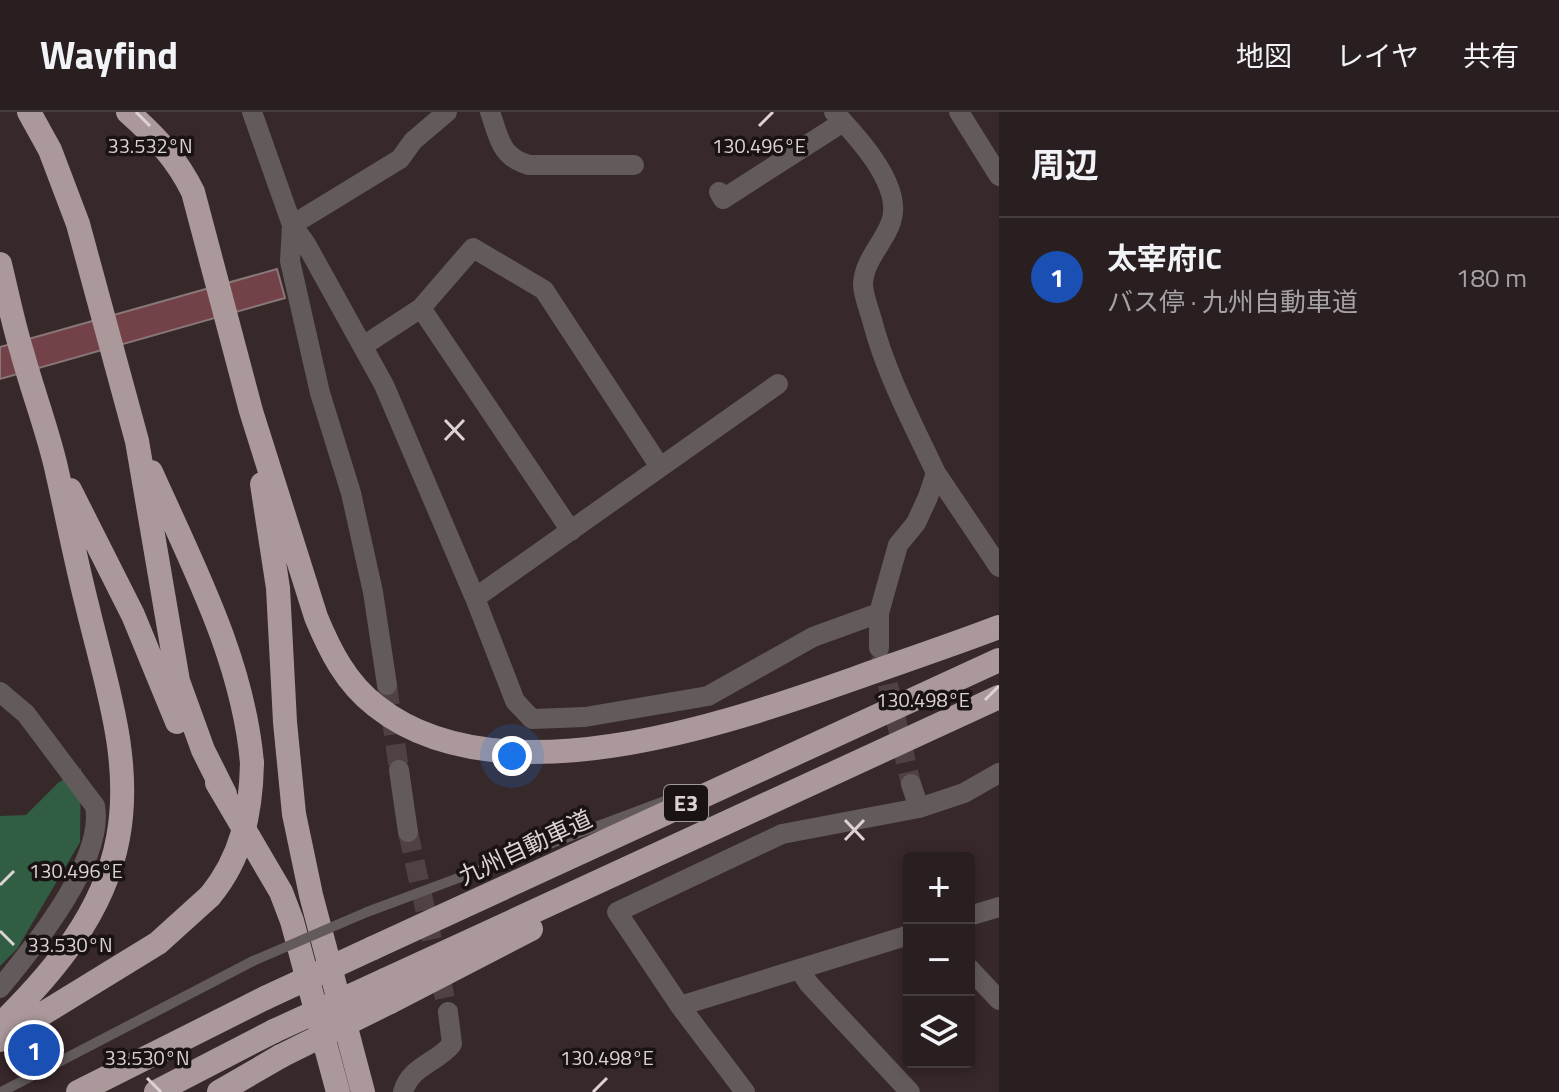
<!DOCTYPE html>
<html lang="ja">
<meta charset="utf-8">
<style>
body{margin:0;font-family:"Titillium Web","Noto Sans JP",sans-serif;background:#312729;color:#f1f3f6}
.controls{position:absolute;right:24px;bottom:24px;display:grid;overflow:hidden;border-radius:8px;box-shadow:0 4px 12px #0003}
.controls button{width:72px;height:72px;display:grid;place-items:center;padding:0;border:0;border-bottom:2px solid #453c3e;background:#291e20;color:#f1f3f6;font:40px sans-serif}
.you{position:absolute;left:512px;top:644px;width:28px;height:28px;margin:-20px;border:6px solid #fff;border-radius:50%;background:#1a73e8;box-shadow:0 0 0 12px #1a73e833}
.badge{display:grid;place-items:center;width:52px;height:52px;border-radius:50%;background:#bca0f2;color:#fff;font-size:26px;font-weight:700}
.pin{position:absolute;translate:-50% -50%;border:4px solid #fff;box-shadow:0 2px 8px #0006}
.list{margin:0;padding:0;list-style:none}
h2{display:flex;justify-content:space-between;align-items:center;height:104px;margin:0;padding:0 32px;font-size:34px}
h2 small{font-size:26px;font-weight:400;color:#a5a2a5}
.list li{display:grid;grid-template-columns:52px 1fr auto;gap:24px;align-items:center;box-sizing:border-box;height:120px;padding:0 32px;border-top:2px solid #453c3e}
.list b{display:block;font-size:30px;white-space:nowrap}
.list p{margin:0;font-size:26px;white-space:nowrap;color:#a5a2a5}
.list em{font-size:26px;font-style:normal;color:#a5a2a5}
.icon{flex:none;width:44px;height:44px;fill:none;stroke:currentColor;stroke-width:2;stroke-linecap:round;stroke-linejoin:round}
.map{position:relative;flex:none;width:999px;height:980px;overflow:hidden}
header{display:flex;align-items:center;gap:48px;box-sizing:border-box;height:112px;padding:0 40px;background:#291e20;border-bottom:2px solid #453c3e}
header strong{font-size:38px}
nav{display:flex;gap:44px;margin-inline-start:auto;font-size:28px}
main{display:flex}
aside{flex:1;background:#291e20}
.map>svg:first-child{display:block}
.forest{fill:#315e42}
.building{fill:#734248;stroke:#887778;stroke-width:2}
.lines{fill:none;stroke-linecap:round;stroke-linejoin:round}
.minor-tunnel{stroke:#504244;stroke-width:20;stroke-dasharray:20 10;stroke-linecap:butt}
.service{stroke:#625a5b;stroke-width:10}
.minor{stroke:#625a5b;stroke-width:20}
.motorway{stroke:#aa989a;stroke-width:24}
.service-bridge{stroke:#625a5b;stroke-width:10}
.motorway-bridge{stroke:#aa989a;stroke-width:24}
.ticks{fill:none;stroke:#ddd3d4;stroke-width:3}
.labels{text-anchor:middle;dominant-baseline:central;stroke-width:7;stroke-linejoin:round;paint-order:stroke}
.shield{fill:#1a1314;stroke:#a2999a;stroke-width:2}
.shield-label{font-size:22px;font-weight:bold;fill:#ddd3d4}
.street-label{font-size:24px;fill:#ddd3d4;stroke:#1a1314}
.ticks-label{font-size:20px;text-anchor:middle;fill:#ddd3d4;stroke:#1a1314;stroke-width:7;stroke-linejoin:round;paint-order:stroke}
</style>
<header>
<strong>Wayfind</strong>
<nav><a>地図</a><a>レイヤ</a><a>共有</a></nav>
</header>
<main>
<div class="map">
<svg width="999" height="980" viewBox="0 0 999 980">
<rect width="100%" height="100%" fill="#37282a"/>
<path class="forest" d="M 81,656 L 80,730 L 17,837 L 0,854 L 0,704 L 26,703 L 58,671 Z"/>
<path class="building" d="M 277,157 L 285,186 L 0,267 L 0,235 Z"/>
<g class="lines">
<path class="minor-tunnel" d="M 881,543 L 911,672
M 387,573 L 399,658
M 408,720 L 448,900"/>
<path class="service" d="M 367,800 L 673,686
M 1,980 L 253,849"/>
<path class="minor" d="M 252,0 L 292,113 L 290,149 L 320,281 L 351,381 L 373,480 L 387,573
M 447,0 L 413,29 L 400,47 L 292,113 L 306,132 L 384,273 L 475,486 L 515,589 L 532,607 L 585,605 L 708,584 L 813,525 L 879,501
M 490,0 C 499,25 500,45 529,53 L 634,53
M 834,0 C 856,23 904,74 891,110 C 884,131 864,148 863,172 C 863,183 869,197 872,208 C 886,262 912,310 936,361 L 928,385 L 916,411 L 898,433 L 879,501 L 879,536
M 959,0 L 999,64
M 719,80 L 723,87 L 843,10
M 421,196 L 571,419
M 363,234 L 421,196 L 473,136 L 544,178 L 660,355
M 936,361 L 999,455
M 475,486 L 778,272
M 0,580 L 26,602 L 95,694 C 105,748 33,836 0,876
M 399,658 L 408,720
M 911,672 L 919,696
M 969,804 L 999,795
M 969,856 L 999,888
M 799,857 L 809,872 L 910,980
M 680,894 L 909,823
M 403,980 C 410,954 437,951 452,932 L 448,900
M 745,980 L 680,894 L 617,800 L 782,722 L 919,696 L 964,681 L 999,661"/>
<path class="motorway" d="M 29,0 L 50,38 L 78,112 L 137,329 L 178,569 L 203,638 L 225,682
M 128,0 C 155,24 177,47 193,80 L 251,299 L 316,505 C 330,539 346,571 376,594 C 498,691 726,612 856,566 C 904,549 952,533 999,515
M 0,152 C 7,181 13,211 22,240 C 32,277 46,314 55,351 C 66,398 75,446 87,493 C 105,569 133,647 118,726 C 104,801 53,861 0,913
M 151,360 C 193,454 243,548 252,651
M 262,372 L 278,476 L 285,610 L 294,702 L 311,783 L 363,980
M 70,378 L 133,503 L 177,610
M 217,671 L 281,780 L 292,809 L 338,980
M 373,836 L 999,548
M 385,868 L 999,585
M 390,890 L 531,817
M 0,928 L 158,831 L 210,784
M 78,980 L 265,886
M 156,980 L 274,919
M 219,980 L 281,944"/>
<path class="service-bridge" d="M 253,849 L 367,800"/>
<path class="motorway-bridge" d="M 210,784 C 242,745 251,701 252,651
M 265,886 L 373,836
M 274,919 L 385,868
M 281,944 L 390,890"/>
</g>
<path class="ticks" d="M 136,0 L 150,14M 759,14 L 773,0M 445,308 L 464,328M 445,328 L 464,308M 985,588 L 999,574M 845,708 L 864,728M 845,728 L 864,708M 0,773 L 14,759M 0,819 L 14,833M 147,966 L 161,980M 593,980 L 607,966"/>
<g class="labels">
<rect class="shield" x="664" y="673" width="44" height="36" rx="6"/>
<g class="shield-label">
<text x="686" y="691">E3</text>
</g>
<g class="street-label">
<text transform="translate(525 735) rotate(-25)">九州自動車道</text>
</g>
</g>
<g class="ticks-label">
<text x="150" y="41">33.532°N</text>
<text x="759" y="41">130.496°E</text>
<text x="923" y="595">130.498°E</text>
<text x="76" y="766">130.496°E</text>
<text x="70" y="840">33.530°N</text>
<text x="147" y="953">33.530°N</text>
<text x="607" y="953">130.498°E</text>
</g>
</svg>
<div class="controls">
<button>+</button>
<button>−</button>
<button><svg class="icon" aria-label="layers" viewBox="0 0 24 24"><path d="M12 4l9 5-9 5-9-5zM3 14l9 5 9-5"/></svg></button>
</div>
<div class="you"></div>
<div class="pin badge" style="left:34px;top:938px;background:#1a4fb4">1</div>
</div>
<aside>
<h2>周辺<small></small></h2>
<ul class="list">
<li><span class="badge" style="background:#1a4fb4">1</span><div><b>太宰府IC</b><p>バス停 · 九州自動車道</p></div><em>180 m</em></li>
</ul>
</aside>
</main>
